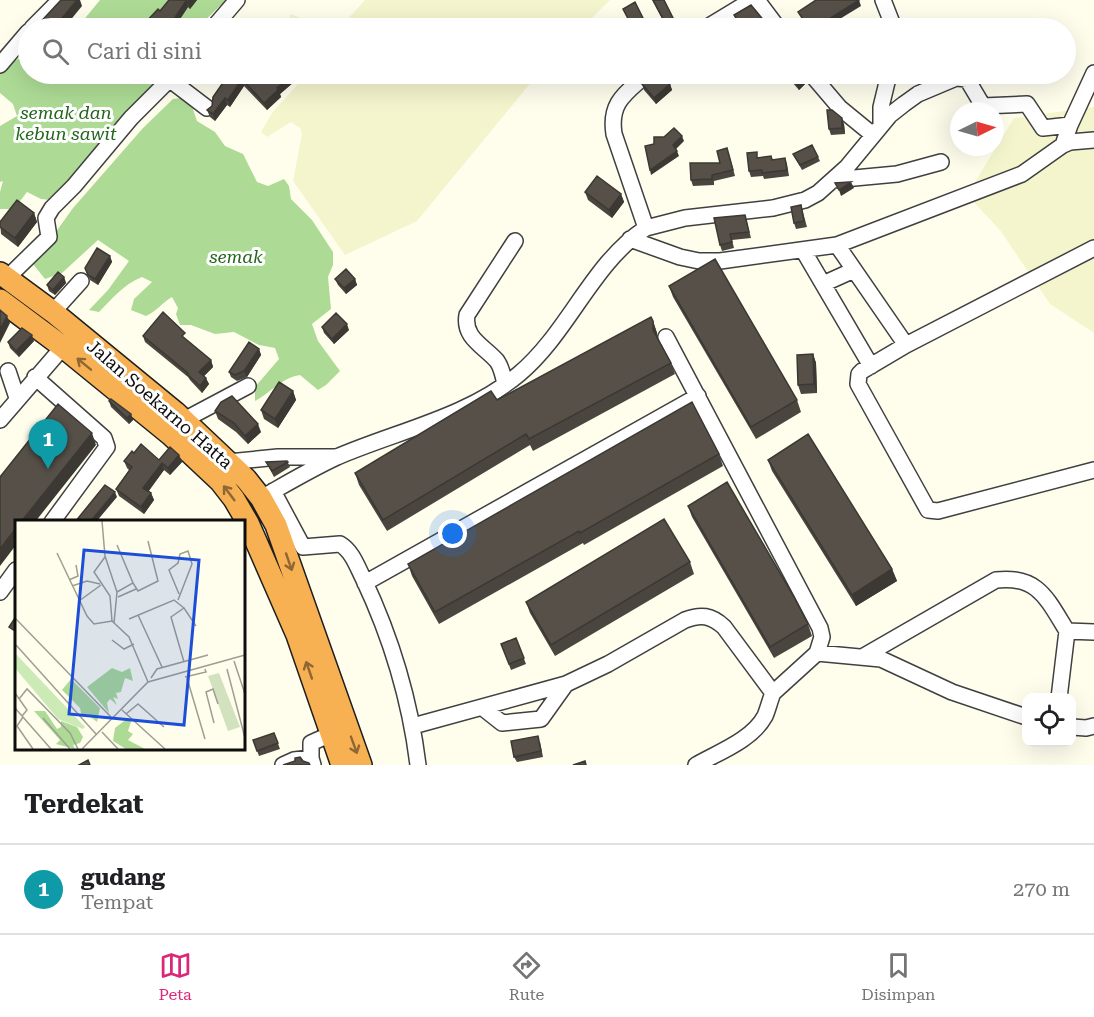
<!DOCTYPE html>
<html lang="id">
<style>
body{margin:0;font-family:"Roboto Serif",serif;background:#f6f6f6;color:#202124}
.controls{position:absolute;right:18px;bottom:18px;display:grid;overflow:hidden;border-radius:12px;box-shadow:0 6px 24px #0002}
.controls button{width:54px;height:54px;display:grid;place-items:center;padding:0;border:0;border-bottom:2px solid #e0e0e0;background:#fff;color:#202124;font:30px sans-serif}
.compass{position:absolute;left:950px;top:102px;width:54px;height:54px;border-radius:50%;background:#fff;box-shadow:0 6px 24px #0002;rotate:85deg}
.you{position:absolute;left:453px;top:534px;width:21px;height:21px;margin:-15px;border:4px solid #fff;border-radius:50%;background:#1a73e8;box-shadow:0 0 0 9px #1a73e833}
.badge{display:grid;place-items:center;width:39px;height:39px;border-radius:50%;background:#db2777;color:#fff;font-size:20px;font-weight:700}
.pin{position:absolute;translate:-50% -50px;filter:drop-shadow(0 2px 3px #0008)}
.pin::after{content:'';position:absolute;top:32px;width:21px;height:18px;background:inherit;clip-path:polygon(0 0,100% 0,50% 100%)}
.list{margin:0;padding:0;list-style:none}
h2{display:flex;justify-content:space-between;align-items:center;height:78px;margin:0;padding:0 24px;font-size:26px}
h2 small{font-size:20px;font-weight:400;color:#757577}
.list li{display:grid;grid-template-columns:39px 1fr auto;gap:18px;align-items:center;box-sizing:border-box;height:90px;padding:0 24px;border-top:2px solid #e0e0e0}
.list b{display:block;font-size:22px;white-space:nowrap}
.list p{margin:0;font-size:20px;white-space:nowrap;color:#757577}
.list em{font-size:20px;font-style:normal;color:#757577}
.icon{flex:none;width:33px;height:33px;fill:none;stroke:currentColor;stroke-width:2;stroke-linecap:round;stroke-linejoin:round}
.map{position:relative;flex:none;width:1094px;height:765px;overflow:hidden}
.search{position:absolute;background:#fff;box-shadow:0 6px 24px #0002;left:18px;right:18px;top:18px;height:66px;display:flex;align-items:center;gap:15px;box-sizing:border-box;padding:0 21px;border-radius:33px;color:#757577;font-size:22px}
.sheet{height:168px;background:#fff}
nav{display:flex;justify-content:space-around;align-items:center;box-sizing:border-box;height:84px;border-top:2px solid #e0e0e0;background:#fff;font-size:16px;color:#757577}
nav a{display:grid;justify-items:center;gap:3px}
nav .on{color:#db2777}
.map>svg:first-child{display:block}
.farmland{fill:#f4f5cd}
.forest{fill:#addb95}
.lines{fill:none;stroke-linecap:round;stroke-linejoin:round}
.minor-casing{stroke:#404040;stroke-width:18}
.highway-casing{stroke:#1e1e1e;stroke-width:24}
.minor{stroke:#fff;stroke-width:15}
.highway{stroke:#f7b153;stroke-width:21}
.wall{fill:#4a453f}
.shaded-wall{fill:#3c3833}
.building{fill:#565049;stroke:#3c3833;stroke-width:1.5}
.oneway{stroke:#8e6734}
.labels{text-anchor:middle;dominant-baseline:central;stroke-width:6;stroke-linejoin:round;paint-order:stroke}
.park-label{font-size:18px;font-style:italic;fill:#23661c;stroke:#fff}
.street-label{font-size:18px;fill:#0d0d0d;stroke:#fff}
.inset-road{fill:none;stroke:#9e9e93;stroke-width:1.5}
.view{fill:#1d4ed8;fill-opacity:0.15;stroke:#1d4ed8;stroke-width:3}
.inset-edge{fill:none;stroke:#0d0d0d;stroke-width:3}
</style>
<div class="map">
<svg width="1094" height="765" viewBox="0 0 1094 765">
<rect width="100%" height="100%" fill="#fffeed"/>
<path class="farmland" d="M 365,0 L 610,0 L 582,28 L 343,28 L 345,22 Z
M 291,14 L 305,20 L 311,28 L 285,28 Z
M 307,74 L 538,74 L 417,221 L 345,255 L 293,181 L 302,134 L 300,128 L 291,122 L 267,137 L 261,132 L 272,113 Z
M 1094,107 L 1094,333 L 1050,304 L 1000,230 L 967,195 L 1014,118 Z"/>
<path class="forest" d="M 100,0 L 226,0 L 197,28 L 77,28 Z
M 23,56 L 28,58 L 28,74 L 158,74 L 142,103 L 60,201 L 41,199 L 27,192 L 14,209 L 0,209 L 0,192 L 3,181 L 0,182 L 0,126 L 17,116 L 13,104 L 0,93 L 0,70 Z
M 189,97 L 197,121 L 215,132 L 225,146 L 243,154 L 257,182 L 268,186 L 284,179 L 289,186 L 291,199 L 312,220 L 333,252 L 333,265 L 328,277 L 331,309 L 312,324 L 318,341 L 340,371 L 326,385 L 318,390 L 300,375 C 281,378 272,392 255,401 L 255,387 L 279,359 L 275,348 L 259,345 L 234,332 L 215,334 L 191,325 L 180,325 L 176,314 L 178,308 L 172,297 C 162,303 157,311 146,316 L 131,310 L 134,299 L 152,282 L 142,277 C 124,284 112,299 99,312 L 89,310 L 108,290 L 129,261 L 98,240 L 62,273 L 45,279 L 33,264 L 73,208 L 143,128 L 173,99 Z"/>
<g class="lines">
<g class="minor-casing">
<path id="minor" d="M 757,0 L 778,28
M 883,0 L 894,28
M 32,28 L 60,0
M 213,28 L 237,0
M 706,28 L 752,0
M 0,65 L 28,32
M 811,74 L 840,108 L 873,135
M 169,79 L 207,108
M 1070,125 L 1094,73
M 881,126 L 881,107 L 889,74
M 833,180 L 897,174 L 941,162
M 646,228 L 685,218 L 773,208 L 805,200 L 818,193 L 847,167 L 890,115 L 904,104 L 918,94 L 956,78 L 967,79 L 983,106 L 1027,104 L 1043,128 L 1070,125 L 1063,145
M 630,239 L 680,257 L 699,261 L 720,261 L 837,245 L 1022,174 L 1063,145 L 1070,142 L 1094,140
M 837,245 L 906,345 L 1094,248
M 803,250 L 871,366
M 7,278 L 49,237 L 46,218 L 52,208 L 74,186 L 131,118 L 175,74
M 823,284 L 854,270
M 53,312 L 81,281
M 666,337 L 820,628 L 822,637 L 817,653 L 773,693
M 906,345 L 862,371 L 859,374 L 858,384 L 928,510 L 938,511 L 1094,470
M 8,371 L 17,398
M 35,377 L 104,438 L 107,447 L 52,522
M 505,384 C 503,376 502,368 497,361 C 484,346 463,338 467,315 L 515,241
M 0,420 L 63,347
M 184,420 L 248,386
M 228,462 L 278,457 L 335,457
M 273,491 L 303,547 L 340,544 C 352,551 357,566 363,578 C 391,637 410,700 418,765
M 261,498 C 286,484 311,469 337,457 C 397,431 468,417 519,374 C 569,332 592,263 646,228 L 614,134 C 609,102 626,93 647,74
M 365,583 L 698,396
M 0,592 L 16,570
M 817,653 L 881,659 L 952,692 L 1026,717
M 864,656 L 996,580 C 1038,575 1047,599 1067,631 L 1094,632
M 1059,698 L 1067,631
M 483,708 L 502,723 L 541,719 L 566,684
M 413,726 L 566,684 L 608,664 L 685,620 C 701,614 711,615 724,627 L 773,693 C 770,700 768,709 765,716 C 752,740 719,752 696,765
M 1072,727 L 1086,728 L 1094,726
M 283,765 L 294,760 L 311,758
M 313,765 L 311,758 L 311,743 L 331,734"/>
</g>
<g class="highway-casing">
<path id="highway" d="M 0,273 L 53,312 L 175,412 L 246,479 L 261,498 L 276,525 L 361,765
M 0,300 L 63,347 L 171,435 L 220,481 L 234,499 L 248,523 L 297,635 L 342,765"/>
</g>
<use href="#minor" class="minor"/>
<use href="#highway" class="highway"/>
</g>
<path class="wall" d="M 169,0 L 197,0 L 190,9 L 188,7 L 174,28 L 149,28 L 146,22 L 160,11 Z
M 652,0 L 664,0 L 678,28 L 667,28 Z
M 734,15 L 770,28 L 741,28 L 736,21 Z
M 225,74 L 301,74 L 302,75 L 280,94 L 281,97 L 267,110 L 244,86 L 230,107 L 227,105 L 215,121 L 210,117 L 207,110 L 212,106 L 227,75 Z
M 785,74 L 802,74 L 806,83 L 799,90 Z
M 642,84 L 670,84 L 672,90 L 656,104 L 644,90 Z
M 844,124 L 845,134 L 831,135 L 829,129 Z
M 729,154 L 735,176 L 714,181 L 714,185 L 693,186 L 691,180 L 720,163 Z
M 793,154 L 818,157 L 820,161 L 802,170 Z
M 771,156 L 773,160 L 785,158 L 787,164 L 789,176 L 764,179 L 763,176 L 751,177 L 749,171 L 759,158 Z
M 585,192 L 621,194 L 624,202 L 612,218 L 588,200 Z
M 801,205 L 807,227 L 796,229 L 794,223 Z
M 34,213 L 37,222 L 18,247 L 1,234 L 0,222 Z
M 745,215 L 751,238 L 732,240 L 734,248 L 722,251 L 720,245 Z
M 110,256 L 112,262 L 98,285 L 90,280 L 85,268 Z
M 64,277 L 66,283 L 55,295 L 49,291 L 47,285 Z
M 335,279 L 355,279 L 357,285 L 346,294 L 338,285 Z
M 669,286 L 797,400 L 801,412 L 756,439 L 673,297 Z
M 653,321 L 657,333 L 657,338 L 671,363 L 675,374 L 533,451 L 530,445 L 387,531 L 359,485 L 355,473 L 497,400 Z
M 322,327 L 349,330 L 334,344 L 324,333 Z
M 143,336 L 187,340 L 211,360 L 213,367 L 204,376 L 209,384 L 202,393 L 190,380 L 188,377 L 145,342 Z
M 34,341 L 19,357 L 10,348 L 8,342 Z
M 259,349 L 261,355 L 247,377 L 237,381 L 231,377 L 229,372 Z
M 813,354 L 816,363 L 817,393 L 801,394 L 798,385 Z
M 293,391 L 296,400 L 278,428 L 264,419 L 261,410 Z
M 109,401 L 131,414 L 133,420 L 129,424 L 111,407 Z
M 215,411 L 261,432 L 248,444 L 236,432 L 218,419 Z
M 134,453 L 159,460 L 179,455 L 182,462 L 170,475 L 164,470 L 148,491 L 151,493 L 154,500 L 144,514 L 119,496 L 116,489 L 129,470 L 127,468 L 124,461 Z
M 719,454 L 723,466 L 584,545 L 583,543 L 439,624 L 412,576 L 408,564 Z
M 768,460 L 892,569 L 897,581 L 856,606 L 772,471 Z
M 287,461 L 290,467 L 274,477 L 266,462 Z
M 688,506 L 808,624 L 812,636 L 774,658 L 692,517 Z
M 690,562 L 694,574 L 555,656 L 530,613 L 526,602 Z
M 516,638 L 526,664 L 511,670 L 501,644 Z
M 274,733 L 280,749 L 259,756 L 253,740 Z
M 540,742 L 543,757 L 517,762 L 514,757 Z"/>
<path class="shaded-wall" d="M 77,0 L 80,0 L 82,6 L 64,28 L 54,28 Z
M 190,0 L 197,0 L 190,9 L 188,3 Z
M 859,0 L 861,6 L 825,28 L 815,28 Z
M 186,1 L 188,7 L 174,28 L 167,28 Z
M 293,74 L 301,74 L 302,75 L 280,94 L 281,97 L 267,110 L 264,103 L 277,88 Z
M 708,74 L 720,74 L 711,80 Z
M 804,77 L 806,83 L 799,90 L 796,84 Z
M 242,79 L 244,86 L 230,107 L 228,100 Z
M 670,84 L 672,90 L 656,104 L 654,98 Z
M 225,98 L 227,105 L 215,121 L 213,114 Z
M 842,118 L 844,124 L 845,134 L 842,128 Z
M 682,136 L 684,141 L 675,150 L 673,145 Z
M 677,151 L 679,156 L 651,175 L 650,170 Z
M 851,182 L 854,188 L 841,196 L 839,190 Z
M 621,194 L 624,202 L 612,218 L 609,210 Z
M 34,213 L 37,222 L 18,247 L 15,238 Z
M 110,256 L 112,262 L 98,285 L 95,279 Z
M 64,277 L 66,283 L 55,295 L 53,290 Z
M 355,279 L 357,285 L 346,294 L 344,288 Z
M 7,316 L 10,323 L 0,343 L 0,330 Z
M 653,321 L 657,333 L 657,342 L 653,330 Z
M 347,324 L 349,330 L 334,344 L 332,339 Z
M 32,335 L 34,341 L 19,357 L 16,351 Z
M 259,349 L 261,355 L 247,377 L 244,371 Z
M 813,354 L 816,363 L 817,393 L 814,384 Z
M 211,360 L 213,367 L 201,379 L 199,372 Z
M 206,378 L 209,384 L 202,393 L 200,386 Z
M 293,391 L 296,400 L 278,428 L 275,419 Z
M 131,414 L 133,420 L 129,424 L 127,418 Z
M 258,424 L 261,432 L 248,444 L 245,436 Z
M 92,433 L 96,445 L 35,522 L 21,522 Z
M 179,455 L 182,462 L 170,475 L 168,468 Z
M 162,463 L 164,470 L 146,495 L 143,488 Z
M 115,492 L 117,497 L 96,522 L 90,522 Z
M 151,493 L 154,500 L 144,514 L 141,507 Z
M 16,528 L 16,545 L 0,566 L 0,549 Z
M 892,569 L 897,581 L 856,606 L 852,595 Z"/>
<path class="building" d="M 61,0 L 77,0 L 54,28 L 35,28 Z
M 169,0 L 190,0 L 188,3 L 186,1 L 172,22 L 167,28 L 153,28 L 146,22 L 158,9 L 160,11 Z
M 653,0 L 664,0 L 677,26 L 673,28 L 668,28 Z
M 816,0 L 859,0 L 815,28 L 809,28 L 798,12 Z
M 635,2 L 648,28 L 633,28 L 623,9 Z
M 751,5 L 770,28 L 753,28 L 752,27 L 750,28 L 744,28 L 734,15 Z
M 229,74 L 293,74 L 277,88 L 278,90 L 264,103 L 242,79 L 228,100 L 225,98 L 213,114 L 207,110 L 212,106 L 213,97 Z
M 652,74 L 661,74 L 670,84 L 654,98 L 642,84 Z
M 788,74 L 802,74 L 804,77 L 796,84 Z
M 827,110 L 832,110 L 842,118 L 842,128 L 829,129 Z
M 674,128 L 682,136 L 673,145 L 677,151 L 650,170 L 645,146 L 654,144 L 654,137 L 664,137 Z
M 812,145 L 818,157 L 800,165 L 793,154 Z
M 727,148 L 733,170 L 712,175 L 712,179 L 691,180 L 690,163 L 720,163 L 717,151 Z
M 757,152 L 757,158 L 771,156 L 772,160 L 785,158 L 787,170 L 762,173 L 762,170 L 749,171 L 747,153 Z
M 597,176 L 621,194 L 609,210 L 585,192 Z
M 851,182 L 839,190 L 835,183 Z
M 17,200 L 34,213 L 15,238 L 0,227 L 0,222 Z
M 801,205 L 804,221 L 794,223 L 791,207 Z
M 745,215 L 749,232 L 730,234 L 732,242 L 720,245 L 714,218 Z
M 97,248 L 110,256 L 95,279 L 88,275 L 85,268 Z
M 715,259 L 797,400 L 751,427 L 669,286 Z
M 346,269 L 355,279 L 344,288 L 335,279 Z
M 58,272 L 64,277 L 53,290 L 47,285 Z
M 0,310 L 7,316 L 0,330 Z
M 163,312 L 185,333 L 182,336 L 211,360 L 199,372 L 206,378 L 200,386 L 187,374 L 188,373 L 143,336 Z
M 336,313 L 347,324 L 332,339 L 322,327 Z
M 651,317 L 653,321 L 653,330 L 671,363 L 529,439 L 526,434 L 383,520 L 355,473 L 491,391 L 497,400 Z
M 22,328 L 32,335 L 16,351 L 8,342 Z
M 249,342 L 259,349 L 244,371 L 235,375 L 229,372 Z
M 813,354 L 814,384 L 798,385 L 797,355 Z
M 279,382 L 293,391 L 275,419 L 261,410 Z
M 232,396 L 258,424 L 245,436 L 234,423 L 215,411 L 221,402 Z
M 111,399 L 131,414 L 127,418 L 109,401 Z
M 692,402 L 719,454 L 580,533 L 579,531 L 435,612 L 408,564 Z
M 58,404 L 92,433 L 21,522 L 16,522 L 16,528 L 0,549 L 0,477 Z
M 808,434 L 892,569 L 852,595 L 768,460 Z
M 141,444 L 159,460 L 170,447 L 179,455 L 168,468 L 162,463 L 143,488 L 151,493 L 141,507 L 116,489 L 132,467 L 124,461 L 132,451 L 134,453 Z
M 287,461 L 288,462 L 272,471 L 266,462 Z
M 727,482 L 794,597 L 808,624 L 770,647 L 688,506 Z
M 105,485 L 115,492 L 90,522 L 75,522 Z
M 664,519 L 690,562 L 551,645 L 526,602 Z
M 15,618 L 16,619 L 16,629 L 15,631 L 9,627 Z
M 516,638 L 524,658 L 509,664 L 501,644 Z
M 274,733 L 278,743 L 257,751 L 253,740 Z
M 538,736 L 541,751 L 514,757 L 511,741 Z
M 300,757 L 303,761 L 309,763 L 310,765 L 283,765 L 295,761 L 295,758 Z
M 88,760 L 90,765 L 79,765 Z
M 585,761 L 586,765 L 573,765 Z"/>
<defs><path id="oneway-shaft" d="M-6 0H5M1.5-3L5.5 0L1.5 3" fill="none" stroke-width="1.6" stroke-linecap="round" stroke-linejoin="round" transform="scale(1.5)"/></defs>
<g class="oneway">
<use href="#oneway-shaft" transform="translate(84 364) rotate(-141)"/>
<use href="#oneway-shaft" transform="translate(229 493) rotate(-127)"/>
<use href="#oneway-shaft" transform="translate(289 562) rotate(71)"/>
<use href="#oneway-shaft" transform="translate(309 670) rotate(-109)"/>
<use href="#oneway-shaft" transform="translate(354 745) rotate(70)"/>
</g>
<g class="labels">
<g class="park-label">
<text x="66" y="112">semak dan<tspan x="66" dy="21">kebun sawit</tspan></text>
<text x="236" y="256">semak</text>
</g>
<g class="street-label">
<text transform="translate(160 404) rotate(41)">Jalan Soekarno Hatta</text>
</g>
</g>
<g transform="translate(15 520)">
<rect width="230" height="230" fill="#fffeed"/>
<path d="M 0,133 L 70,207 L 68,209 L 43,199 L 0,148 Z" fill="#cbeab6"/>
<path d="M 97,148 L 107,152 L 115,148 L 118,161 L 110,158 L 106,172 L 101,173 L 103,179 L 98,177 L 102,185 L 95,179 L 92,183 L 94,193 L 72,167 ZM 56,159 L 85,188 L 82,202 L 72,194 L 67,197 L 65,188 L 47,170 ZM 19,191 L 30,191 L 42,209 L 46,207 L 46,201 L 62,207 L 68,217 L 65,223 L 58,225 L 60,229 L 41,224 L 45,220 ZM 113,198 L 116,202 L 113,211 L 118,214 L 113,220 L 130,229 L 111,229 L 98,221 L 100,208 Z" fill="#addb95"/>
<path d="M 204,153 L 225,207 L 213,211 L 193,156 Z" fill="#d2e1be"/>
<path class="inset-road" d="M 87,1 L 90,36 L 102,72 L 99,103M 42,33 L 72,96 L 79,104 L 97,101 L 114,117 L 133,162M 90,37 L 79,52 L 95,76 L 97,101M 54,60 L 63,56 L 61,45M 118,63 L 123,71 L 143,61 L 133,21M 57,66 L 72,61 L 85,64M 102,72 L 118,63 L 102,25M 103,77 L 121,69M 163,80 L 177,44 L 173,31 L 165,34 L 163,43 L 154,50 L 164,74M 64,81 L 86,65M 123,95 L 147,147M 0,98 L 96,197M 114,99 L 159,80 L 169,88M 97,120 L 109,129 L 119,124M 1,125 L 81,214M 219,141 L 230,174M 169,142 L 156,97 L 169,88 L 181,106M 212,149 L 230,218M 170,157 L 191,152 L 190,149M 136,158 L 142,149 L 193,135M 172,158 L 190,219M 0,173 L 12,190 L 7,196M 4,179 L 12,169 L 55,213 L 63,229M 0,188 L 36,229M 107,190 L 150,229M 111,194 L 123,184 L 149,207M 8,197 L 2,206 L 18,229M 28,198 L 55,229M 199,203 L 191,172 L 198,169 L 203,184M 87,212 L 103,229M 67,229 L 133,162 L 230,135"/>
<path class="view" d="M 69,30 L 184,40 L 169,205 L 54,194 Z"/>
<rect width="230" height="230" class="inset-edge"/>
</g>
</svg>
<div class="controls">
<button><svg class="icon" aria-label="locate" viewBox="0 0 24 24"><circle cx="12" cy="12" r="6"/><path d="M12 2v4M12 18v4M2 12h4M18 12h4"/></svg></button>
</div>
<svg class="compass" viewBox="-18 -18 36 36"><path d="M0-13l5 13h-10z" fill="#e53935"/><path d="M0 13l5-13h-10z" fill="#757577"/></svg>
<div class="you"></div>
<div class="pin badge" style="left:48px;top:469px;background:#0f9aa8">1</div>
<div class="search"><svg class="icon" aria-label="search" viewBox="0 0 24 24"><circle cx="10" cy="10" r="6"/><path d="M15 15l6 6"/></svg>Cari di sini</div>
</div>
<section class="sheet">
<h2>Terdekat<small></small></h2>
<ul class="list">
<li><span class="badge" style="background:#0f9aa8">1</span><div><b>gudang</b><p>Tempat</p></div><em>270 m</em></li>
</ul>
</section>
<nav>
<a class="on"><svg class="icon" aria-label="map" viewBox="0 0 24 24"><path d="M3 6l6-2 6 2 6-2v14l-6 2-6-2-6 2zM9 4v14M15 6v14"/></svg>Peta</a>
<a><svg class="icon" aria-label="directions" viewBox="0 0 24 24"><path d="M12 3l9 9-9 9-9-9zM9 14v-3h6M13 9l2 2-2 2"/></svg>Rute</a>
<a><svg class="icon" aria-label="saved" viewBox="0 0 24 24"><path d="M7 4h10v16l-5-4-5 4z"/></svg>Disimpan</a>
</nav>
